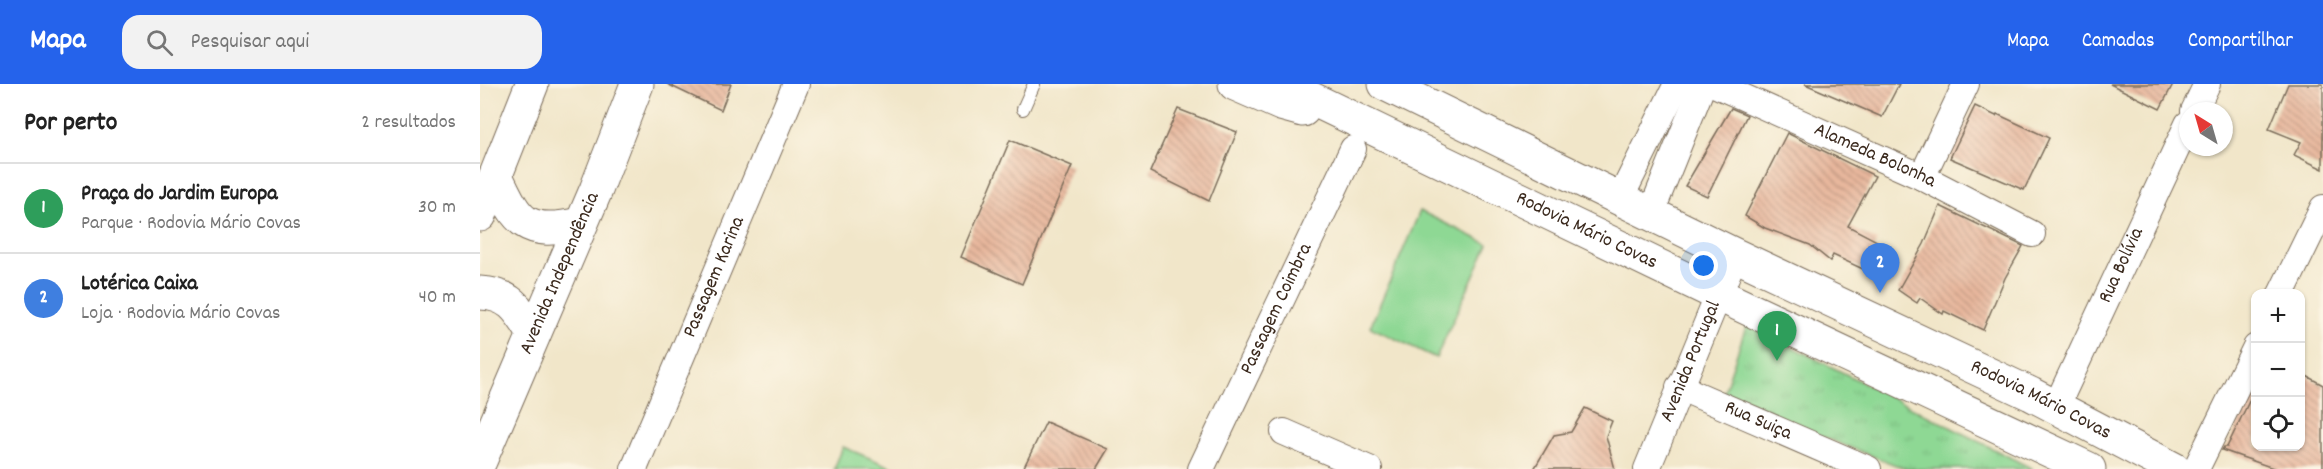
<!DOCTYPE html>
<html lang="pt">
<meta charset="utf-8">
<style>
body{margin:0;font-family:Dekko,sans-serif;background:#f2f2f2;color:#222}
.controls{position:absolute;right:18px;bottom:18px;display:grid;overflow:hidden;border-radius:12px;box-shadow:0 2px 4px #0004}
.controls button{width:54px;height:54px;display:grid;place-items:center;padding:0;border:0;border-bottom:2px solid #e0e0e0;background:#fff;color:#222;font:30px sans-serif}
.compass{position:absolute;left:1699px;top:18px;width:54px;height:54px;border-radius:50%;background:#fff;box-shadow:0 2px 4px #0004;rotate:323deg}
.you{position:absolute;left:1224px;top:182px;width:21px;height:21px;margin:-15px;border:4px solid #fff;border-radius:50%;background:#1a73e8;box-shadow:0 0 0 9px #1a73e833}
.badge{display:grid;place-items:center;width:39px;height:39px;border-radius:50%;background:#2563eb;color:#fff;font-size:20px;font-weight:700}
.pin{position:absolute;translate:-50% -50px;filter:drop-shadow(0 2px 3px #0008)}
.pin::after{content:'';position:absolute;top:32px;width:21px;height:18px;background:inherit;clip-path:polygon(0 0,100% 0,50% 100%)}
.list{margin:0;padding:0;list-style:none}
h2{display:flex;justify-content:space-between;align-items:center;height:78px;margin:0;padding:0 24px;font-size:26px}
h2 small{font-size:20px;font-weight:400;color:#767676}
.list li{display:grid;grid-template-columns:39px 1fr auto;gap:18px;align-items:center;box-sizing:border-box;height:90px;padding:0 24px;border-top:2px solid #e0e0e0}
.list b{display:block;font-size:22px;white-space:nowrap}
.list p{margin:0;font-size:20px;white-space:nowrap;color:#767676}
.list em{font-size:20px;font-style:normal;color:#767676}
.icon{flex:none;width:33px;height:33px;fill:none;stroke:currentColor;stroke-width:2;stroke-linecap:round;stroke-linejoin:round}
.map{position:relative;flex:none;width:1843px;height:385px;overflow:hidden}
header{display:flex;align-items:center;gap:36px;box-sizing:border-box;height:84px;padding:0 30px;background:#2563eb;color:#fff}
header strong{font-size:28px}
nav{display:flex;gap:33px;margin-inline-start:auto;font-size:21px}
.search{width:420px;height:54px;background:#f2f2f2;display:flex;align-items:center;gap:15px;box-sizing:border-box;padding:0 21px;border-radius:18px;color:#767676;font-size:22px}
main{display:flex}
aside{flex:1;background:#fff}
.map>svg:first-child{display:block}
.grass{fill:#8ed894;stroke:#648159;stroke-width:1.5}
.park{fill:url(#park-tufts);stroke:#648159;stroke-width:1.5}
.building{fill:url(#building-back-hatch)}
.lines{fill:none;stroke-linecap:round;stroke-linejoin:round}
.service-casing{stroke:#7b6c5a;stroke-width:14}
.minor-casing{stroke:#7b6c5a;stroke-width:28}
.primary-casing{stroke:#7b6c5a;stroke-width:35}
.service{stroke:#fff;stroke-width:12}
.minor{stroke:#fff;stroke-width:26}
.primary{stroke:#fff;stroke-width:33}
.labels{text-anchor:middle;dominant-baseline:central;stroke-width:5;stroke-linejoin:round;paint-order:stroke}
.street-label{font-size:20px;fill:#3b2a1e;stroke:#fcf5e5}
</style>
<header>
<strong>Mapa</strong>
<div class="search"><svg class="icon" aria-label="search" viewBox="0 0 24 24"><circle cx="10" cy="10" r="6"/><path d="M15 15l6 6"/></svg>Pesquisar aqui</div>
<nav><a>Mapa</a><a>Camadas</a><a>Compartilhar</a></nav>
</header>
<main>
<aside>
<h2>Por perto<small>2 resultados</small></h2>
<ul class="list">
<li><span class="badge" style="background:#2e9e5b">1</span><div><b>Praça do Jardim Europa</b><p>Parque · Rodovia Mário Covas</p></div><em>30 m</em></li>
<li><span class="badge" style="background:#3f7fe0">2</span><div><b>Lotérica Caixa</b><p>Loja · Rodovia Mário Covas</p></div><em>40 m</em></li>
</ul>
</aside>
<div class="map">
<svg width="1843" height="385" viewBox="0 0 1843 385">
<defs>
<pattern id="park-tufts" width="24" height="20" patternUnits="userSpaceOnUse" patternTransform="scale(1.5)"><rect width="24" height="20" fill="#8ed894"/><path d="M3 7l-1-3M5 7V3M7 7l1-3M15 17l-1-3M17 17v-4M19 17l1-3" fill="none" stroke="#7bba7f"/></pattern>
<pattern id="building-back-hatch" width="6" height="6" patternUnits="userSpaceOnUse" patternTransform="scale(1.5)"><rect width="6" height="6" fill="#e8b79d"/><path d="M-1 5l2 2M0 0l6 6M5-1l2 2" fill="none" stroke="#bd957f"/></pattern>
</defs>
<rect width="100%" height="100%" fill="#fcf5e5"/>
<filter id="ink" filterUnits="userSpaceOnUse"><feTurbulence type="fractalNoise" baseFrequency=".0167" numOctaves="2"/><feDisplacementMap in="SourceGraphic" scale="12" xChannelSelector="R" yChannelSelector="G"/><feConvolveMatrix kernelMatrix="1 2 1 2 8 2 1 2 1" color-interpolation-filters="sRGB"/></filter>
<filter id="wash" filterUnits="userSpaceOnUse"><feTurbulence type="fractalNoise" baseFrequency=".008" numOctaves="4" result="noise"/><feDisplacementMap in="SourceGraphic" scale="24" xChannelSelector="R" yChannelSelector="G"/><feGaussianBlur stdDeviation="1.35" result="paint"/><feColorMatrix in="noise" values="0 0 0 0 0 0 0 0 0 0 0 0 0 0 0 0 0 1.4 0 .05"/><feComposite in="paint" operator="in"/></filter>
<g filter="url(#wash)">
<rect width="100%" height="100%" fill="#f1e6c9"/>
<path class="grass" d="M 940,127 L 1008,160 L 956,274 L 890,243 Z
M 363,363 L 416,385 L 354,385 Z"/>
<path class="park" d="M 1267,240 L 1553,385 L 1426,385 L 1242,314 Z"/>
<g id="blocks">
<path class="building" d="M 187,0 L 251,0 L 241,26 Z
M 1325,0 L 1419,0 L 1402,33 Z
M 1630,0 L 1693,0 L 1680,25 Z
M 1808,0 L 1843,0 L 1843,85 L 1814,71 L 1821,58 L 1789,45 Z
M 1495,22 L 1516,32 L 1517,30 L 1569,54 L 1544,106 L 1470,74 Z
M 1251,24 L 1267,31 L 1227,112 L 1205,102 Z
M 698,25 L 757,48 L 729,117 L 670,88 Z
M 1307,49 L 1395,92 L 1368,142 L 1397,157 L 1387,187 L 1353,171 L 1350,177 L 1330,161 L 1285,144 L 1265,132 Z
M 530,56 L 592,82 L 542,200 L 481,173 Z
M 1460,122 L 1543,162 L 1525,194 L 1503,246 L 1464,227 L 1463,230 L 1440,214 L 1437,219 L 1418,206 L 1444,160 Z
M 1821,289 L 1843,301 L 1843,385 L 1796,385 L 1742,366 L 1744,363 L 1747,363 L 1776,303 L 1776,363 L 1821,363 Z
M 1105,324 L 1132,337 L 1126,352 L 1135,385 L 1054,385 L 1074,351 L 1091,348 Z
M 566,338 L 628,365 L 616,385 L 543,385 Z"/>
</g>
</g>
<g filter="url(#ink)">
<use href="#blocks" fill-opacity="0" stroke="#7b6c5a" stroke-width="1.5"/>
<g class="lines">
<g class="service-casing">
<path id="service" d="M 543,25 L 554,0"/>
</g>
<g class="minor-casing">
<g id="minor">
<path id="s1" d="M 1234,0 L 1442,93 L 1552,150"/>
<path d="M 1714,27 L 1727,0"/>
<path d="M 1442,93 L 1486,0"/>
<path d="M 1141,113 L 1197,0"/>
<path d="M 1171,129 L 1223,0"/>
<path d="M 1801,210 L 1843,124"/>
<path id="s2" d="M 1199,303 L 1388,385"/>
<path id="s3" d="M 1576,323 L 1708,40"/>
<path d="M 804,348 L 889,385"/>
<path id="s4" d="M 154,385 L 316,0"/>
<path id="s5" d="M 721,385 L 873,65"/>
<path id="s6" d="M 1167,385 L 1255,171"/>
<path d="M 1716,385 L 1776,263"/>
</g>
</g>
<g class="primary-casing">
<g id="primary">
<path d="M 755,0 L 801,20 L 823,26"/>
<path id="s7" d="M 801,0 L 1237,210 L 1609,385"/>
<path id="s8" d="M 905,0 L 1255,171 L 1551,310 L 1694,385"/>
<path d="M 16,92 C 38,139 45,152 100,140"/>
<path d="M 0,131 L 52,0"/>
<path d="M 0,209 C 31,210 39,226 54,250"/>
<path id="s9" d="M 0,377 L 116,106 L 157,0"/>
</g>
</g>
<use href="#service" class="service"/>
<use href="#minor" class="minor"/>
<use href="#primary" class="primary"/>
</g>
</g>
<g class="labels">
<g class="street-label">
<text stroke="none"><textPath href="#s1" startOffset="176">Alameda Bolonha</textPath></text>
<text stroke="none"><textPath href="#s7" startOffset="339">Rodovia Mário Covas</textPath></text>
<text stroke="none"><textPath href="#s3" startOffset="156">Rua Bolívia</textPath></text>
<text stroke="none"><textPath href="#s9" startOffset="204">Avenida Independência</textPath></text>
<text stroke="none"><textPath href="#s4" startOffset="208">Passagem Karina</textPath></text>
<text stroke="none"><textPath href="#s5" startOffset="177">Passagem Coimbra</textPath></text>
<text stroke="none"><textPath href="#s6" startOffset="116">Avenida Portugal</textPath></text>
<text stroke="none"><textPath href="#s8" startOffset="728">Rodovia Mário Covas</textPath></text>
<text stroke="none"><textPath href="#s2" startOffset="86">Rua Suiça</textPath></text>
</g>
</g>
</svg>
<div class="controls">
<button>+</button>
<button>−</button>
<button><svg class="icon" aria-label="locate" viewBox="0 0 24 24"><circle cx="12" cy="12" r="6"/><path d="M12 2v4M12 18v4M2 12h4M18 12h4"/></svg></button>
</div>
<svg class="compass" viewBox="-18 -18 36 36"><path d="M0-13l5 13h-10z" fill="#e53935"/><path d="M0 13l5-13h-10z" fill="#767676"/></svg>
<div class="you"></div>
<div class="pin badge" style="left:1297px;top:277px;background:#2e9e5b">1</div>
<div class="pin badge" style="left:1400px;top:209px;background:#3f7fe0">2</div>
</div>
</main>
